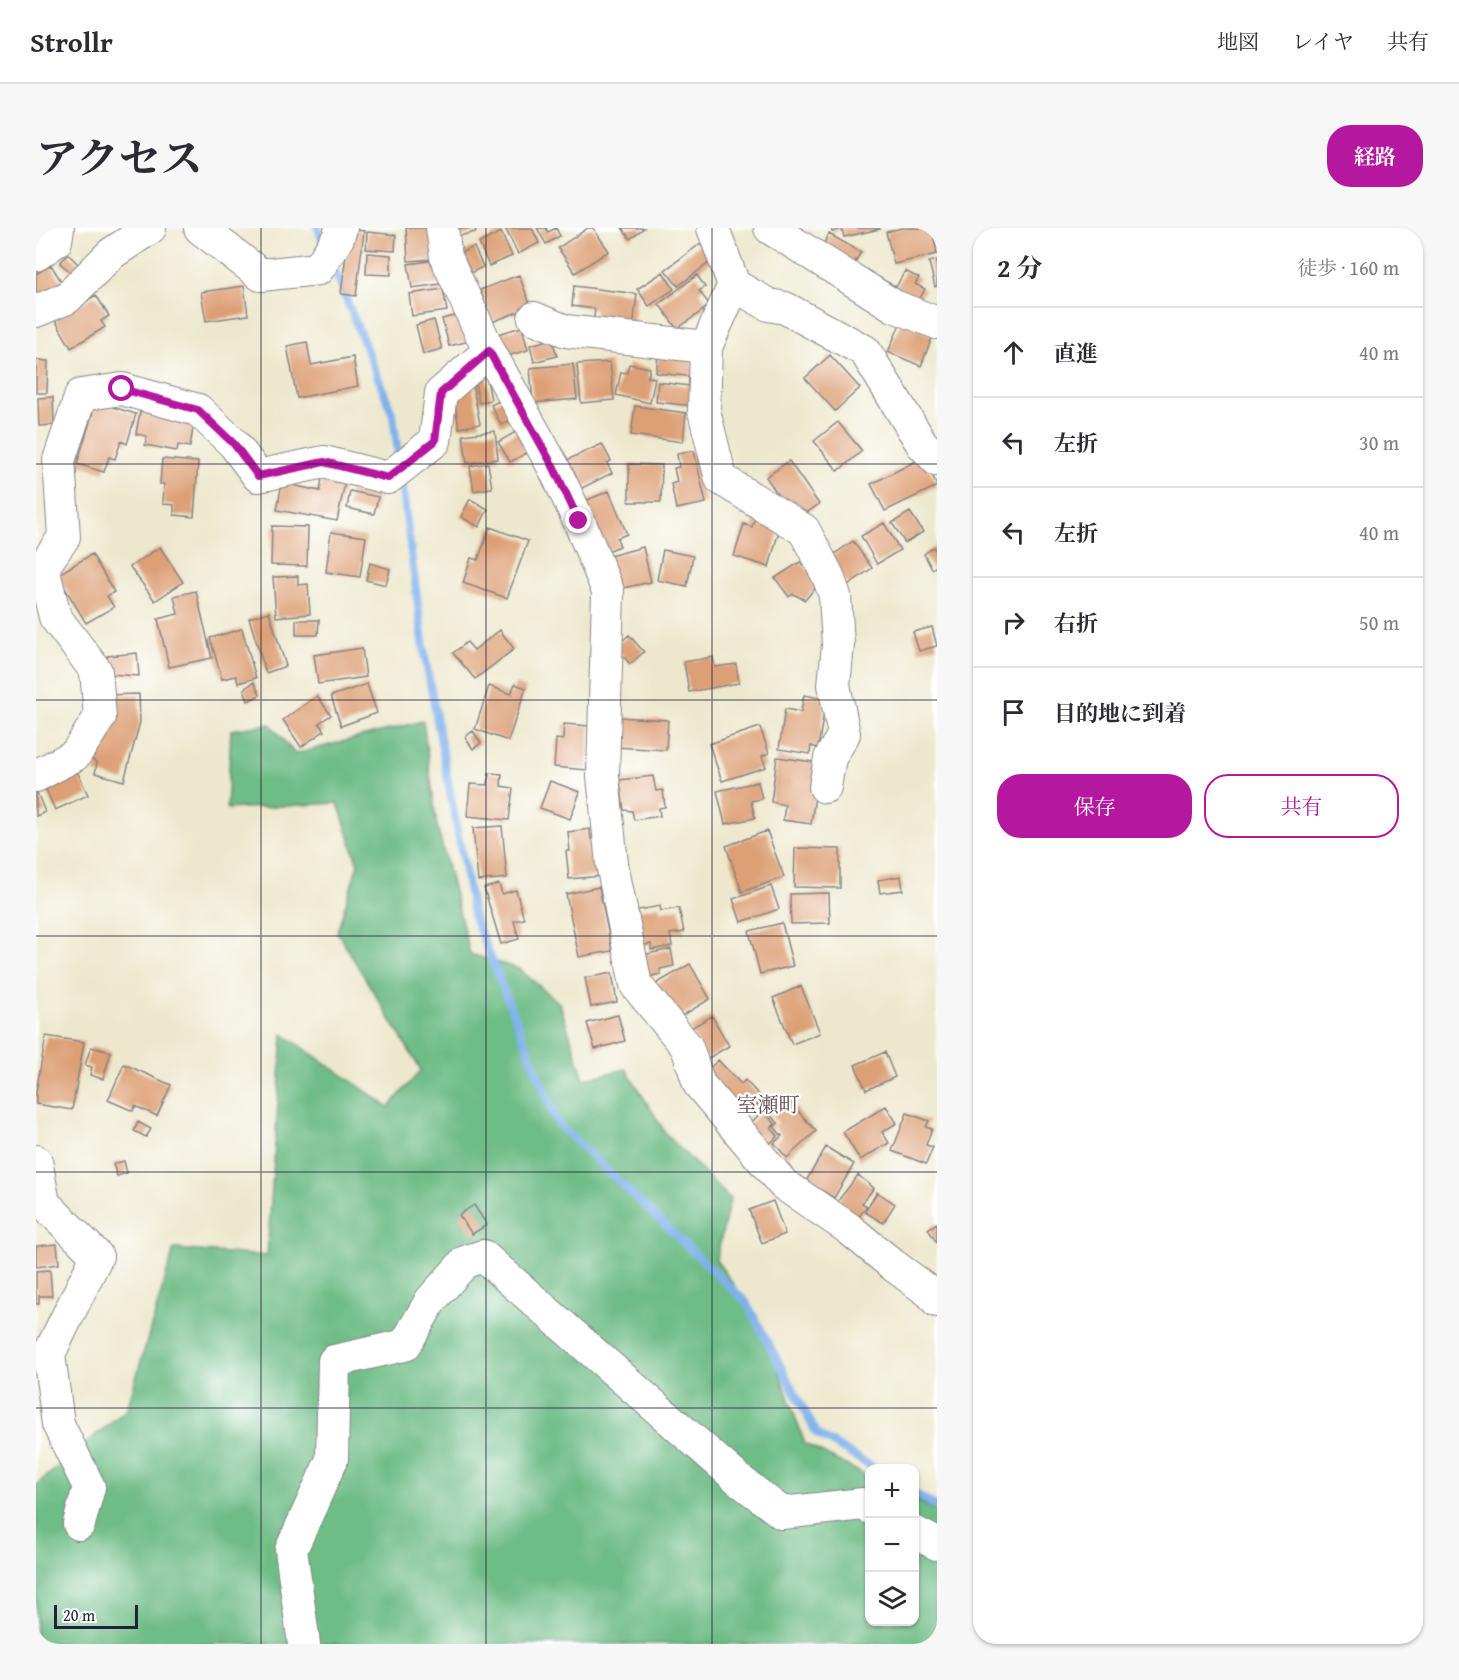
<!DOCTYPE html>
<html lang="ja">
<meta charset="utf-8">
<style>
body{margin:0;font-family:"Gentium Book Plus","Noto Serif JP",serif;background:#f7f7f7;color:#2b2b33}
.controls{position:absolute;right:18px;bottom:18px;display:grid;overflow:hidden;border-radius:12px;box-shadow:0 2px 4px #0004}
.controls button{width:54px;height:54px;display:grid;place-items:center;padding:0;border:0;border-bottom:2px solid #e1e1e2;background:#fff;color:#2b2b33;font:30px sans-serif}
.scale{position:absolute;left:18px;bottom:15px;width:84px;box-sizing:border-box;padding-left:6px;border:3px solid #22223b;border-top:0;font-size:16px;line-height:21px;white-space:nowrap;color:#22223b;-webkit-text-stroke:4px #fff;paint-order:stroke}
.stop{position:absolute;width:18px;height:18px;margin:-14px;border:4px solid #b5179e;border-radius:50%;background:#fff}
.stop.end{background:#b5179e;border-color:#fff;box-shadow:0 2px 6px #0008}
.list{margin:0;padding:0;list-style:none}
h2{display:flex;justify-content:space-between;align-items:center;height:78px;margin:0;padding:0 24px;font-size:26px}
h2 small{font-size:20px;font-weight:400;color:#7c7c81}
.list li{display:grid;grid-template-columns:39px 1fr auto;gap:18px;align-items:center;box-sizing:border-box;height:90px;padding:0 24px;border-top:2px solid #e1e1e2}
.list b{display:block;font-size:22px;white-space:nowrap}
.list em{font-size:20px;font-style:normal;color:#7c7c81}
.actions{display:flex;gap:12px;padding:18px 24px}
.actions a{flex:1;padding:14px 0;border:2px solid #b5179e;border-radius:24px;text-align:center;font-size:21px;color:#b5179e}
.actions .main{background:#b5179e;color:#fff}
.icon{flex:none;width:33px;height:33px;fill:none;stroke:currentColor;stroke-width:2;stroke-linecap:round;stroke-linejoin:round}
.map{position:relative;flex:none;width:901px;height:1416px;overflow:hidden;border-radius:24px}
header{display:flex;align-items:center;gap:36px;box-sizing:border-box;height:84px;padding:0 30px;background:#fff;border-bottom:2px solid #e1e1e2}
header strong{font-size:28px}
nav{display:flex;gap:33px;margin-inline-start:auto;font-size:21px}
.intro{display:flex;align-items:center;justify-content:space-between;box-sizing:border-box;height:144px;padding:0 36px}
h1{margin:0;font-size:42px}
.button{padding:15px 27px;border-radius:24px;background:#b5179e;color:#fff;font-size:21px;font-weight:700}
main{display:flex;gap:36px;padding:0 36px}
aside{flex:1;background:#fff;border-radius:24px;box-shadow:0 2px 4px #0004}
.map>svg:first-child{display:block}
.forest{fill:#6ebc86;stroke:#486f60;stroke-width:1.5}
.lines{fill:none;stroke-linecap:round;stroke-linejoin:round}
.stream{stroke:#7fb1eb;stroke-width:8}
.building{fill:#dd9f75}
.street-casing{stroke:#888584;stroke-width:34}
.street{stroke:#fff;stroke-width:32}
.route{stroke:#b5179e;stroke-width:8}
.grid{fill:none;stroke:#22223b;stroke-width:1.5;stroke-opacity:0.55}
.labels{text-anchor:middle;dominant-baseline:central;stroke-width:4.5;stroke-linejoin:round;paint-order:stroke}
.neighbourhood-label{font-size:21px;fill:#634e4f;stroke:#fff}
</style>
<header>
<strong>Strollr</strong>
<nav><a>地図</a><a>レイヤ</a><a>共有</a></nav>
</header>
<div class="intro"><h1>アクセス</h1><a class="button">経路</a></div>
<main>
<div class="map">
<svg width="901" height="1416" viewBox="0 0 901 1416">
<rect width="100%" height="100%" fill="#fff"/>
<filter id="ink" filterUnits="userSpaceOnUse"><feTurbulence type="fractalNoise" baseFrequency=".0167" numOctaves="2"/><feDisplacementMap in="SourceGraphic" scale="12" xChannelSelector="R" yChannelSelector="G"/><feConvolveMatrix kernelMatrix="1 2 1 2 8 2 1 2 1" color-interpolation-filters="sRGB"/></filter>
<filter id="wash" filterUnits="userSpaceOnUse"><feTurbulence type="fractalNoise" baseFrequency=".008" numOctaves="4" result="noise"/><feDisplacementMap in="SourceGraphic" scale="24" xChannelSelector="R" yChannelSelector="G"/><feGaussianBlur stdDeviation="1.35" result="paint"/><feColorMatrix in="noise" values="0 0 0 0 0 0 0 0 0 0 0 0 0 0 0 0 0 1.4 0 .05"/><feComposite in="paint" operator="in"/></filter>
<g filter="url(#wash)">
<rect width="100%" height="100%" fill="#ede8cd"/>
<path class="forest" d="M 387,493 L 401,598 L 434,726 L 483,741 L 524,776 L 548,851 L 590,841 L 630,906 L 694,971 L 680,1032 L 726,1096 L 769,1216 L 833,1249 L 834,1394 L 878,1394 L 879,1272 L 901,1283 L 901,1416 L 0,1416 L 0,1257 L 91,1181 L 138,1021 L 231,1028 L 247,806 L 353,879 L 385,842 L 301,704 L 322,636 L 302,575 L 191,581 L 195,502 L 234,496 L 259,526 Z"/>
<g class="lines">
<path class="stream" d="M 282,0 L 288,16
M 295,33 L 357,187 L 363,233
M 365,249 L 389,429 L 437,686 L 522,896 L 710,1074 L 781,1206 L 838,1240
M 878,1265 L 901,1279"/>
</g>
<g id="blocks">
<path class="building" d="M 370,0 L 396,0 L 399,31 L 372,33 Z
M 416,0 L 439,0 L 440,4 L 418,9 Z
M 469,0 L 496,0 L 503,15 L 482,26 Z
M 501,0 L 510,0 L 512,4 L 520,0 L 524,8 L 510,16 Z
M 552,0 L 557,0 L 573,23 L 539,45 L 522,20 Z
M 586,0 L 608,0 L 594,11 Z
M 795,0 L 843,0 L 844,1 L 808,9 L 806,1 L 796,4 Z
M 866,0 L 896,0 L 901,26 L 858,36 L 850,4 Z
M 313,1 L 328,3 L 320,68 L 305,66 Z
M 331,4 L 360,7 L 359,23 L 330,21 Z
M 465,4 L 476,28 L 453,38 L 443,15 Z
M 793,6 L 825,24 L 814,42 L 783,24 Z
M 664,16 L 677,32 L 642,58 L 629,42 Z
M 438,19 L 447,39 L 426,49 L 417,28 Z
M 331,25 L 355,27 L 355,47 L 330,46 Z
M 32,26 L 43,37 L 36,45 L 24,35 Z
M 400,32 L 404,56 L 376,60 L 372,36 Z
M 901,32 L 901,58 L 899,59 L 893,34 Z
M 15,37 L 27,56 L 0,72 L 0,46 Z
M 869,43 L 883,50 L 879,56 L 889,61 L 877,83 L 835,61 L 842,49 L 860,59 Z
M 627,44 L 638,61 L 613,78 L 601,61 Z
M 483,47 L 495,79 L 456,94 L 444,62 Z
M 661,47 L 669,59 L 663,63 L 674,77 L 641,101 L 623,76 Z
M 208,58 L 212,87 L 170,93 L 165,64 Z
M 538,58 L 601,66 L 597,100 L 557,95 L 559,81 L 536,78 Z
M 407,61 L 411,83 L 376,88 L 373,66 Z
M 60,67 L 73,88 L 65,93 L 69,99 L 35,120 L 19,92 Z
M 427,86 L 434,113 L 413,118 L 406,91 Z
M 398,92 L 406,121 L 387,126 L 380,97 Z
M 865,94 L 897,107 L 885,138 L 852,124 Z
M 486,99 L 492,122 L 464,130 L 458,107 Z
M 516,111 L 521,128 L 498,134 L 494,117 Z
M 271,114 L 275,137 L 317,129 L 322,158 L 261,170 L 251,118 Z
M 623,119 L 653,122 L 660,149 L 620,145 Z
M 794,127 L 824,160 L 799,183 L 769,150 Z
M 0,132 L 12,133 L 11,165 L 0,165 Z
M 574,134 L 578,172 L 545,175 L 541,136 Z
M 537,136 L 541,171 L 497,175 L 494,140 Z
M 593,136 L 614,140 L 612,149 L 619,150 L 614,175 L 580,167 L 585,144 L 591,145 Z
M 450,146 L 455,172 L 443,175 L 438,149 Z
M 622,154 L 661,159 L 659,178 L 620,174 Z
M 437,159 L 444,196 L 423,200 L 417,163 Z
M 17,169 L 18,197 L 3,198 L 2,170 Z
M 467,171 L 478,191 L 465,197 L 455,177 Z
M 60,174 L 100,186 L 91,216 L 85,213 L 79,231 L 73,229 L 68,244 L 41,236 Z
M 105,178 L 159,188 L 154,219 L 142,217 L 141,223 L 109,217 L 111,208 L 100,206 Z
M 599,178 L 650,185 L 647,214 L 595,207 Z
M 802,194 L 826,223 L 802,243 L 778,213 Z
M 485,201 L 496,222 L 474,234 L 462,214 Z
M 459,203 L 462,231 L 431,235 L 427,207 Z
M 566,216 L 575,233 L 571,235 L 576,245 L 538,264 L 524,235 Z
M 658,223 L 670,275 L 640,281 L 635,256 L 641,254 L 638,240 L 643,239 L 641,226 Z
M 888,229 L 901,258 L 849,283 L 835,256 Z
M 126,231 L 162,234 L 158,289 L 138,287 L 138,277 L 127,276 L 128,256 L 124,256 Z
M 753,233 L 783,276 L 759,293 L 730,249 Z
M 452,235 L 456,260 L 438,263 L 434,238 Z
M 593,236 L 626,237 L 625,274 L 593,274 Z
M 286,250 L 309,254 L 301,293 L 241,282 L 246,255 L 284,263 Z
M 314,263 L 342,269 L 338,286 L 311,280 Z
M 573,263 L 591,306 L 581,310 L 584,318 L 564,326 L 544,275 Z
M 434,271 L 452,281 L 443,299 L 425,289 Z
M 874,284 L 887,304 L 869,315 L 856,295 Z
M 720,287 L 744,299 L 733,339 L 698,328 L 708,296 L 716,299 Z
M 848,295 L 864,322 L 841,336 L 825,308 Z
M 236,298 L 272,299 L 271,338 L 235,337 Z
M 454,299 L 492,313 L 471,370 L 427,355 L 435,330 L 442,332 Z
M 295,304 L 330,309 L 324,349 L 290,344 Z
M 817,313 L 836,340 L 812,357 L 793,330 Z
M 124,319 L 147,354 L 119,373 L 94,339 Z
M 607,319 L 615,354 L 578,362 L 570,329 Z
M 898,319 L 901,324 L 901,338 L 896,341 L 888,326 Z
M 627,322 L 657,328 L 651,358 L 621,352 Z
M 56,326 L 78,364 L 71,368 L 78,379 L 50,395 L 21,347 Z
M 764,334 L 778,347 L 775,351 L 781,358 L 769,372 L 757,366 L 753,369 L 739,350 Z
M 334,335 L 354,341 L 350,357 L 330,352 Z
M 262,348 L 262,357 L 272,356 L 274,386 L 240,389 L 237,349 Z
M 160,363 L 176,430 L 133,439 L 122,391 L 142,386 L 138,368 Z
M 233,384 L 250,438 L 230,445 L 213,390 Z
M 260,392 L 283,392 L 282,407 L 260,407 Z
M 896,399 L 901,418 L 883,423 L 877,404 Z
M 206,401 L 220,450 L 202,455 L 200,448 L 186,451 L 174,410 Z
M 464,402 L 478,421 L 439,451 L 417,425 L 431,414 L 438,422 Z
M 593,407 L 608,424 L 594,436 L 579,419 Z
M 326,420 L 330,449 L 282,456 L 278,427 Z
M 101,425 L 103,448 L 72,446 L 71,428 Z
M 677,429 L 679,439 L 700,436 L 703,455 L 653,464 L 648,434 Z
M 218,454 L 224,467 L 212,473 L 208,461 Z
M 331,456 L 341,485 L 305,498 L 295,468 Z
M 479,456 L 490,460 L 472,513 L 439,501 L 453,458 L 475,466 Z
M 103,466 L 104,494 L 88,553 L 59,545 L 61,535 L 56,531 L 69,488 L 68,467 Z
M 768,467 L 790,471 L 782,520 L 775,518 L 774,526 L 743,521 L 749,481 L 765,484 Z
M 281,468 L 295,487 L 283,495 L 288,503 L 265,519 L 247,492 Z
M 582,489 L 632,492 L 630,522 L 580,519 Z
M 528,496 L 554,498 L 551,542 L 518,539 L 520,511 L 527,512 Z
M 724,499 L 733,525 L 726,528 L 730,539 L 686,553 L 673,516 Z
M 437,503 L 445,515 L 437,521 L 429,509 Z
M 741,529 L 784,535 L 775,596 L 747,592 L 749,577 L 735,574 Z
M 41,543 L 52,567 L 19,582 L 8,557 Z
M 453,545 L 466,546 L 465,558 L 477,560 L 473,592 L 431,588 L 434,556 L 452,557 Z
M 617,548 L 620,563 L 627,562 L 629,579 L 623,580 L 624,588 L 598,592 L 596,583 L 588,582 L 584,552 Z
M 514,553 L 544,564 L 534,591 L 504,580 Z
M 722,554 L 726,571 L 715,573 L 719,590 L 689,596 L 681,563 Z
M 0,562 L 9,584 L 0,588 Z
M 466,598 L 471,650 L 442,653 L 437,600 Z
M 554,601 L 555,611 L 563,611 L 566,648 L 533,651 L 530,623 L 534,623 L 532,604 Z
M 731,603 L 748,649 L 706,664 L 690,618 Z
M 759,620 L 804,621 L 804,660 L 758,659 Z
M 865,648 L 867,662 L 844,665 L 842,652 Z
M 463,656 L 466,666 L 480,662 L 488,691 L 478,693 L 483,711 L 465,716 L 448,660 Z
M 735,658 L 743,681 L 705,694 L 697,671 Z
M 563,659 L 576,723 L 543,729 L 530,666 Z
M 793,665 L 794,695 L 755,696 L 754,666 Z
M 624,678 L 625,683 L 643,680 L 648,704 L 634,706 L 636,718 L 615,722 L 615,716 L 598,719 L 592,684 Z
M 746,695 L 757,738 L 724,746 L 713,703 Z
M 635,721 L 638,738 L 624,741 L 625,746 L 607,750 L 602,728 Z
M 654,736 L 674,771 L 639,792 L 618,757 Z
M 576,745 L 581,774 L 555,779 L 549,750 Z
M 765,758 L 784,805 L 756,816 L 737,770 Z
M 582,787 L 589,813 L 559,821 L 551,795 Z
M 676,788 L 693,818 L 671,831 L 653,801 Z
M 10,808 L 48,814 L 36,882 L 0,876 L 0,864 Z
M 55,819 L 75,824 L 67,851 L 54,847 L 56,839 L 49,837 Z
M 849,824 L 859,849 L 830,862 L 819,837 Z
M 682,832 L 705,856 L 709,852 L 727,871 L 705,893 L 665,849 Z
M 88,836 L 135,857 L 121,888 L 99,878 L 97,883 L 72,872 Z
M 752,872 L 780,903 L 751,930 L 738,915 L 746,908 L 738,899 L 742,895 L 735,888 Z
M 850,878 L 861,895 L 846,904 L 853,915 L 824,932 L 807,904 Z
M 727,883 L 739,896 L 735,900 L 742,908 L 727,922 L 707,902 Z
M 871,885 L 893,893 L 890,899 L 896,901 L 890,917 L 897,919 L 890,936 L 856,923 Z
M 102,894 L 115,901 L 110,909 L 98,903 Z
M 790,919 L 818,936 L 798,970 L 770,953 Z
M 88,933 L 91,945 L 81,948 L 77,936 Z
M 822,947 L 838,960 L 826,975 L 831,978 L 822,990 L 801,974 Z
M 841,964 L 859,976 L 847,995 L 829,984 Z
M 737,973 L 749,1006 L 726,1015 L 713,982 Z
M 438,977 L 451,997 L 436,1006 L 423,987 Z
M 901,995 L 901,1015 L 892,1001 Z
M 21,1016 L 23,1036 L 0,1039 L 0,1018 Z
M 14,1042 L 16,1068 L 3,1068 L 3,1076 L 0,1076 L 0,1043 Z"/>
</g>
</g>
<g filter="url(#ink)">
<use href="#blocks" fill-opacity="0" stroke="#888584" stroke-width="1.5"/>
<g class="lines">
<g class="street-casing">
<path id="street" d="M 164,0 L 225,47 L 282,41 L 302,10 L 305,0
M 406,0 L 410,29 L 453,123 L 518,240 L 543,293 L 572,363 L 567,548 L 576,636 L 600,757 L 651,819 L 663,856 L 747,956 L 812,1000 L 857,1037 L 895,1065 L 901,1073
M 677,0 L 698,57 L 733,77 L 749,80 L 829,123 L 886,216 L 901,232
M 734,0 L 858,78 L 901,95
M 0,27 L 20,13 L 22,0
M 698,57 L 670,119 L 668,183 L 685,251 L 768,302 L 792,348 L 799,368 L 802,417 L 798,457 L 808,506 L 794,530 L 789,559
M 0,83 L 31,70 L 75,26 L 114,0
M 498,90 L 530,103 L 670,119
M 0,548 L 39,527 L 64,489 L 60,443 L 19,389 L 7,339 L 28,309 L 23,232 L 45,167 L 86,161 L 162,182 L 198,216 L 222,248 L 288,234 L 352,250 L 399,213 L 405,165 L 453,123
M 0,933 L 8,975 L 61,1028 L 13,1126 L 22,1196 L 53,1259 L 43,1296
M 878,1304 L 901,1316
M 268,1416 L 255,1322 L 296,1231 L 298,1133 L 369,1117 L 395,1072 L 429,1034 L 447,1028 L 702,1251 L 746,1285 L 827,1276 L 834,1280"/>
</g>
<use href="#street" class="street"/>
</g>
</g>
<g class="lines" filter="url(#ink)">
<path class="route" d="M 86,161 L 162,182 L 198,216 L 222,248 L 288,234 L 352,250 L 399,213 L 405,165 L 453,123 L 518,240 L 543,293"/>
</g>
<path class="grid" d="M 225,0 L 225,1416M 450,0 L 450,1416M 676,0 L 676,1416M 0,236 L 901,236M 0,472 L 901,472M 0,708 L 901,708M 0,944 L 901,944M 0,1180 L 901,1180"/>
<g class="labels">
<g class="neighbourhood-label">
<text x="732" y="876">室瀬町</text>
</g>
</g>
</svg>
<div class="controls">
<button>+</button>
<button>−</button>
<button><svg class="icon" aria-label="layers" viewBox="0 0 24 24"><path d="M12 4l9 5-9 5-9-5zM3 14l9 5 9-5"/></svg></button>
</div>
<div class="scale">20 m</div>
<div class="stop" style="left:86px;top:161px"></div>
<div class="stop end" style="left:543px;top:293px"></div>
</div>
<aside>
<h2>2 分<small>徒歩 · 160 m</small></h2>
<ul class="list">
<li><svg class="icon" aria-label="ahead" viewBox="0 0 24 24"><path d="M12 20V5M6 11l6-6 6 6"/></svg><div><b>直進</b></div><em>40 m</em></li>
<li><svg class="icon" aria-label="left" viewBox="0 0 24 24"><path d="M17 20v-9H6M10 6l-5 5 5 5"/></svg><div><b>左折</b></div><em>30 m</em></li>
<li><svg class="icon" aria-label="left" viewBox="0 0 24 24"><path d="M17 20v-9H6M10 6l-5 5 5 5"/></svg><div><b>左折</b></div><em>40 m</em></li>
<li><svg class="icon" aria-label="right" viewBox="0 0 24 24"><path d="M7 20v-9h11M14 6l5 5-5 5"/></svg><div><b>右折</b></div><em>50 m</em></li>
<li><svg class="icon" aria-label="arrive" viewBox="0 0 24 24"><path d="M6 21V4h12l-3 4 3 4H6"/></svg><div><b>目的地に到着</b></div></li>
</ul>
<div class="actions"><a class="main">保存</a><a>共有</a></div>
</aside>
</main>
